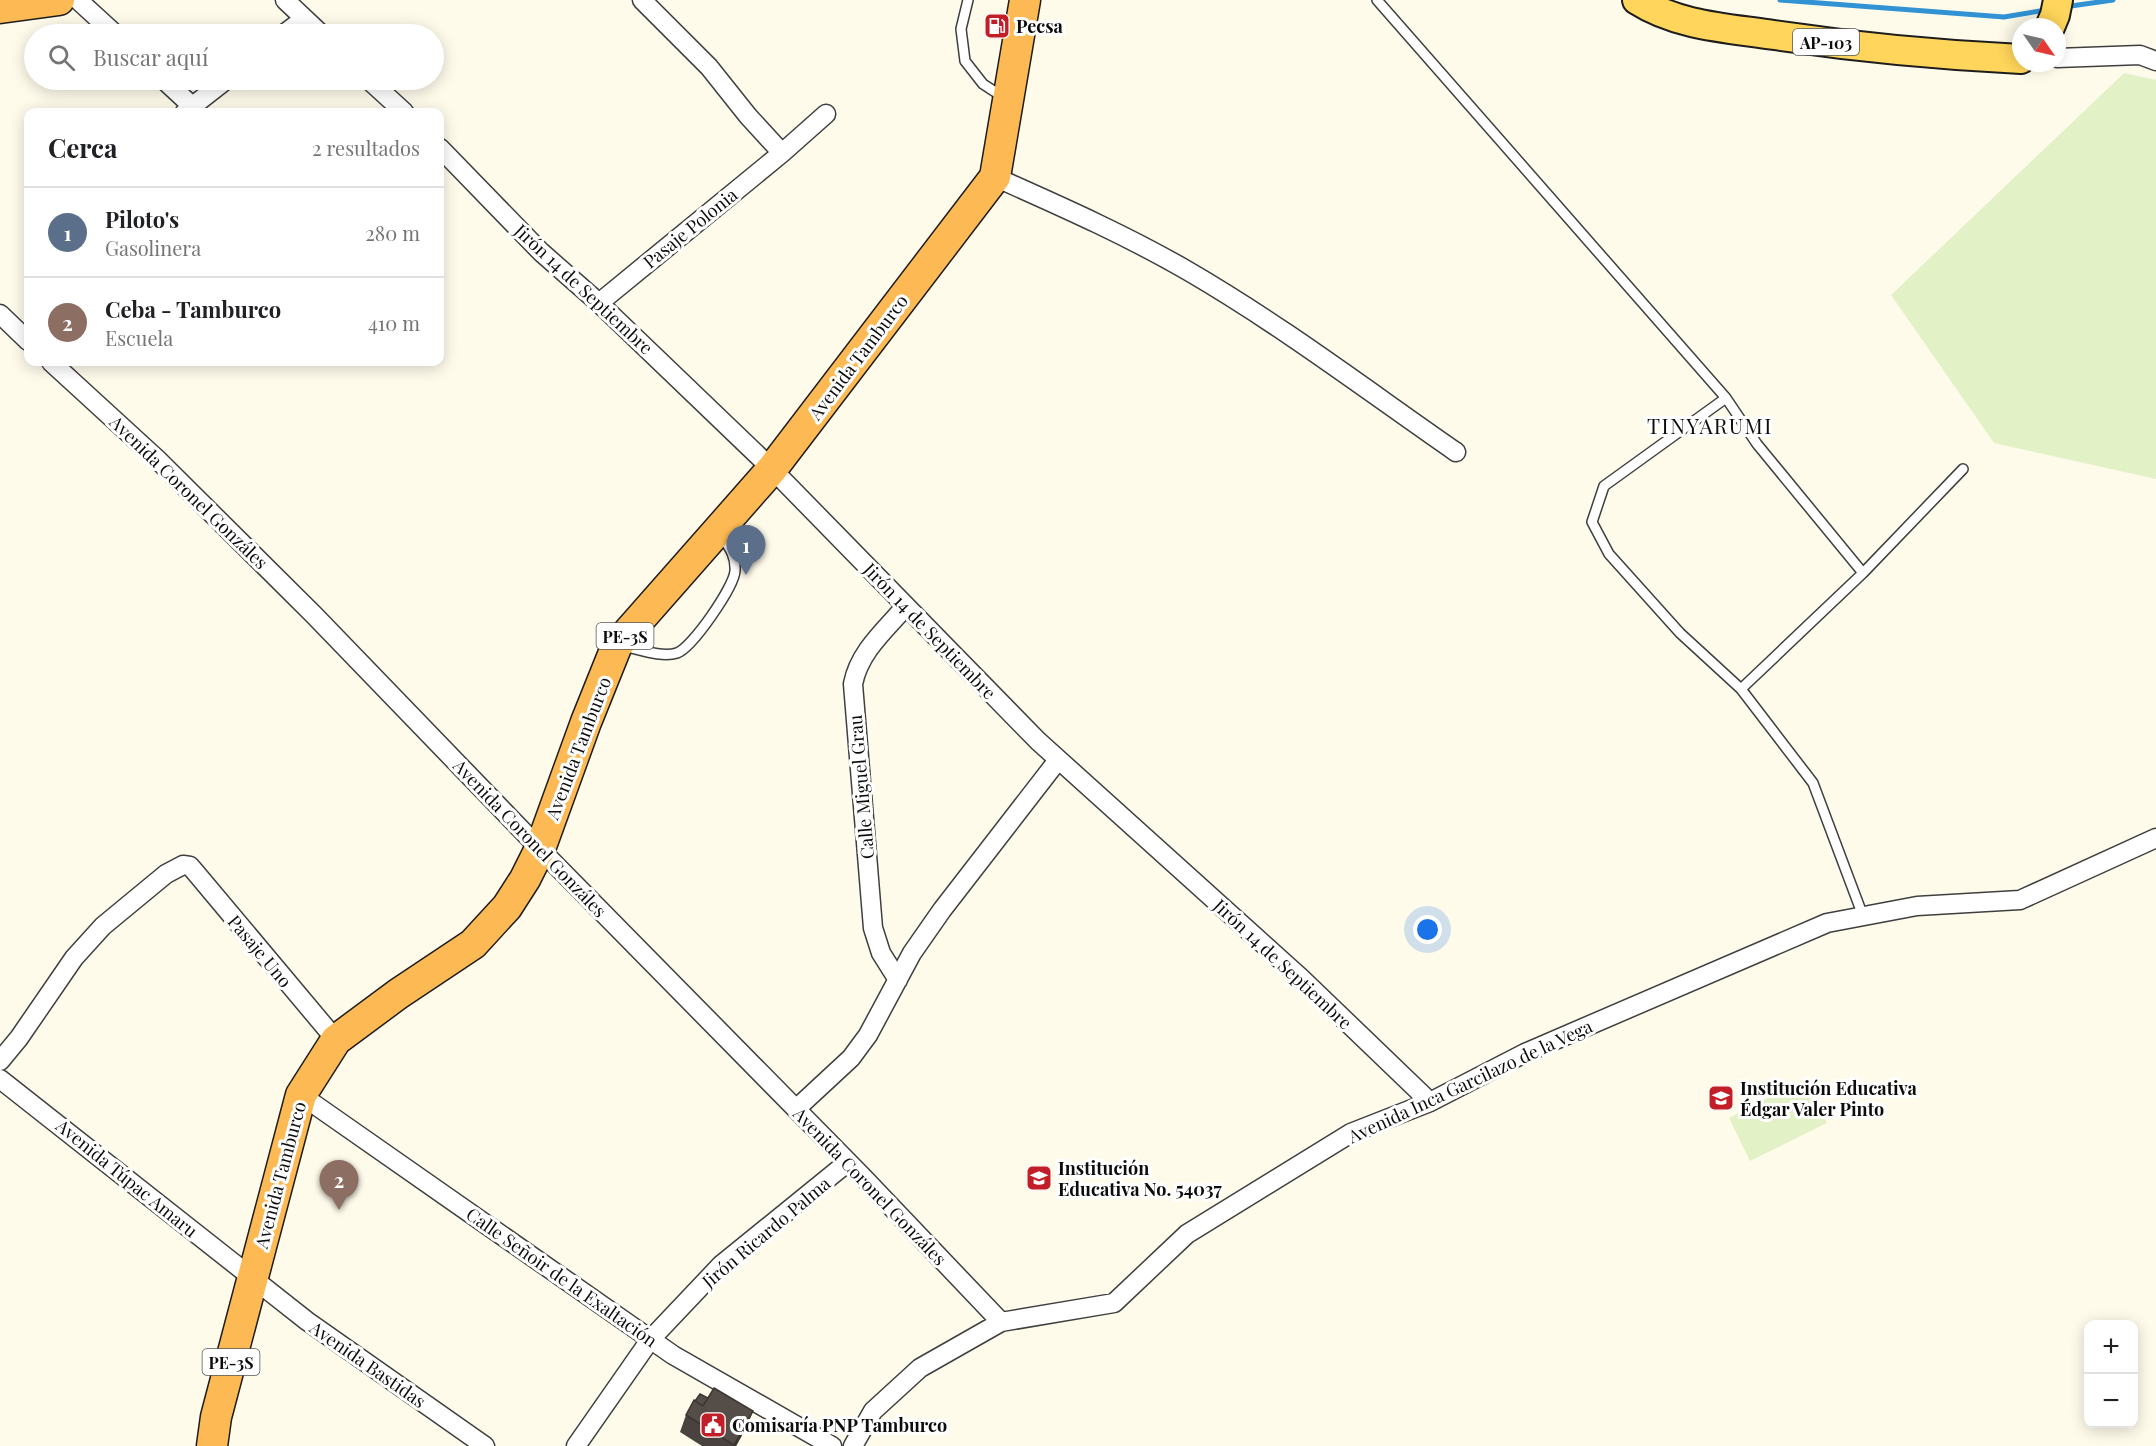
<!DOCTYPE html>
<html lang="es">
<meta charset="utf-8">
<style>
body{margin:0;font-family:"Playfair Display",serif;background:#f2f2f2;color:#202124}
.controls{position:absolute;right:18px;bottom:18px;display:grid;overflow:hidden;border-radius:12px;box-shadow:0 3px 15px #0003}
.controls button{width:54px;height:54px;display:grid;place-items:center;padding:0;border:0;border-bottom:2px solid #e0e0e0;background:#fff;color:#202124;font:30px sans-serif}
.compass{position:absolute;left:2012px;top:18px;width:54px;height:54px;border-radius:50%;background:#fff;box-shadow:0 3px 15px #0003;rotate:124deg}
.you{position:absolute;left:1428px;top:930px;width:21px;height:21px;margin:-15px;border:4px solid #fff;border-radius:50%;background:#1a73e8;box-shadow:0 0 0 9px #1a73e833}
.badge{display:grid;place-items:center;width:39px;height:39px;border-radius:50%;background:#c21e27;color:#fff;font-size:20px;font-weight:700}
.pin{position:absolute;translate:-50% -50px;filter:drop-shadow(0 2px 3px #0008)}
.pin::after{content:'';position:absolute;top:32px;width:21px;height:18px;background:inherit;clip-path:polygon(0 0,100% 0,50% 100%)}
.list{margin:0;padding:0;list-style:none}
h2{display:flex;justify-content:space-between;align-items:center;height:78px;margin:0;padding:0 24px;font-size:26px}
h2 small{font-size:20px;font-weight:400;color:#757577}
.list li{display:grid;grid-template-columns:39px 1fr auto;gap:18px;align-items:center;box-sizing:border-box;height:90px;padding:0 24px;border-top:2px solid #e0e0e0}
.list b{display:block;font-size:22px;white-space:nowrap}
.list p{margin:0;font-size:20px;white-space:nowrap;color:#757577}
.list em{font-size:20px;font-style:normal;color:#757577}
.icon{flex:none;width:33px;height:33px;fill:none;stroke:currentColor;stroke-width:2;stroke-linecap:round;stroke-linejoin:round}
.map{position:relative;flex:none;width:2156px;height:1446px;overflow:hidden}
.search{position:absolute;background:#fff;box-shadow:0 3px 15px #0003;left:24px;top:24px;width:420px;height:66px;display:flex;align-items:center;gap:15px;box-sizing:border-box;padding:0 21px;border-radius:33px;color:#757577;font-size:22px}
.panel{position:absolute;background:#fff;box-shadow:0 3px 15px #0003;left:24px;top:108px;width:420px;height:258px;border-radius:12px}
.map>svg:first-child{display:block}
.pitch{fill:#e2f1c6}
.lines{fill:none;stroke-linecap:round;stroke-linejoin:round}
.stream{stroke:#3193d3;stroke-width:5}
.service-casing{stroke:#3f3f3f;stroke-width:12}
.minor-casing{stroke:#3f3f3f;stroke-width:21}
.primary-casing{stroke:#1d1d1d;stroke-width:32}
.trunk-casing{stroke:#1d1d1d;stroke-width:33}
.service{stroke:#fff;stroke-width:9}
.minor{stroke:#fff;stroke-width:18}
.primary{stroke:#ffd65b;stroke-width:28}
.trunk{stroke:#fdb954;stroke-width:30}
.wall{fill:#49423e}
.shaded-wall{fill:#3c3632}
.building{fill:#554d48;stroke:#3c3632;stroke-width:1.5}
.labels{text-anchor:middle;dominant-baseline:central;stroke-width:6;stroke-linejoin:round;paint-order:stroke}
.shield{fill:#fff;stroke:#555;stroke-width:1.5}
.shield-label{font-size:16px;font-weight:bold;fill:#0c0c0c}
.poi-label{font-size:18px;font-weight:bold;fill:#0c0c0c;stroke:#fff;text-anchor:start}
.street-label{font-size:18px;fill:#0c0c0c;stroke:#fff}
.quarter-label{font-size:21px;letter-spacing:1.5px;fill:#0c0c0c;stroke:#fff}
</style>
<div class="map">
<svg width="2156" height="1446" viewBox="0 0 2156 1446">
<rect width="100%" height="100%" fill="#fffbeb"/>
<path class="pitch" d="M 2124,73 L 2156,80 L 2156,479 L 1994,443 L 1891,295 Z
M 1805,1079 L 1827,1123 L 1750,1161 L 1729,1118 Z"/>
<g class="lines">
<path class="stream" d="M 1780,0 L 2004,17 L 2046,10
M 2064,7 L 2113,0"/>
<g class="service-casing">
<path id="service" d="M 968,0 L 961,29 L 965,61 L 983,84 L 1003,97
M 1377,0 L 1726,398 L 1757,444 L 1863,573
M 1726,398 L 1604,486 L 1592,522 L 1609,554 L 1680,633 L 1741,689 L 1813,783 L 1863,916
M 623,646 C 638,649 662,658 677,653 C 692,648 734,587 735,571 C 736,555 729,547 720,534
M 1741,689 L 1863,573 L 1963,469"/>
</g>
<g class="minor-casing">
<path id="minor" d="M 78,0 L 115,34
M 285,0 L 321,34
M 642,0 L 709,67 L 748,116 L 782,153
M 284,34 L 304,19
M 2057,58 L 2140,55 L 2156,61
M 164,80 L 192,106
M 369,80 L 404,112
M 185,112 L 226,80
M 440,148 L 541,252 L 599,303 L 772,469 L 1038,741 L 1301,978 L 1430,1102
M 995,177 C 1060,206 1126,235 1188,271 C 1281,325 1368,391 1456,452
M 599,303 L 782,153 L 826,114
M 0,314 L 28,341
M 51,362 L 158,460 L 314,615 L 540,849 L 862,1176 L 1001,1322
M 898,980 L 881,953 L 873,928 L 853,684 C 859,652 885,630 906,606
M 0,1061 L 19,1038 L 74,958 L 103,926 L 166,874 L 183,865 L 190,866 L 196,873 L 336,1040
M 0,1079 L 307,1321 L 485,1446
M 301,1095 L 673,1355 L 832,1446
M 796,1109 L 851,1058 L 868,1035 L 912,953 L 942,910 L 1058,760
M 576,1446 L 650,1340 L 721,1265 L 848,1162
M 853,1446 L 873,1411 L 920,1368 L 1001,1322 L 1114,1303 L 1187,1234 L 1351,1133 L 1430,1102 L 1525,1053 L 1827,923 L 1917,906 L 2020,900 L 2156,838"/>
</g>
<g class="primary-casing">
<path id="primary" d="M 1637,0 C 1678,26 1727,28 1774,35 C 1856,47 1938,55 2021,59
M 2050,27 L 2055,15 L 2058,0"/>
</g>
<g class="trunk-casing">
<path id="trunk" d="M 0,8 L 59,0
M 212,1446 L 216,1417 L 301,1095 L 336,1040 L 398,994 L 473,944 L 507,907 L 525,879 L 540,849 L 586,722 L 617,645 L 772,469 L 995,177 L 1025,0"/>
</g>
<use href="#service" class="service"/>
<use href="#minor" class="minor"/>
<use href="#primary" class="primary"/>
<use href="#trunk" class="trunk"/>
</g>
<path class="wall" d="M 708,1398 L 753,1411 L 746,1428 L 736,1446 L 702,1446 L 680,1432 L 686,1415 L 695,1401 Z"/>
<path class="shaded-wall" d="M 753,1411 L 746,1428 L 736,1446 L 733,1446 Z"/>
<path class="building" d="M 714,1388 L 753,1411 L 734,1445 L 686,1415 L 694,1400 L 703,1406 Z
M 700,1394 L 708,1398 L 703,1406 L 695,1401 Z"/>
<defs>
<g id="fuel-square" transform="scale(1.35)"><rect x="-9" y="-9" width="18" height="18" rx="4" fill="#c21e27" stroke="#fff"/><path d="M-5.5-6h7V0h2V4h1.3V-2.5L3-4.5l.8-.8L6-3V5H2.5V1h-1V6h-7ZM-4.2-4.7v3.2H.2V-4.7Z" fill="#fff"/></g>
<g id="school-square" transform="scale(1.35)"><rect x="-9" y="-9" width="18" height="18" rx="4" fill="#c21e27" stroke="#fff"/><path d="M0-5L7-2L0 1L-7-2ZM-4 1L0 2.5L4 1V4Q0 6-4 4Z" fill="#fff"/></g>
<g id="civic-square" transform="scale(1.35)"><rect x="-9" y="-9" width="18" height="18" rx="4" fill="#c21e27" stroke="#fff"/><path d="M-.6-6.5H3V-4.5H.6V-3L4-1V1h2V6H-6V1h2V-1L-.6-3ZM-1.2 2.5V6h2.4V2.5Z" fill="#fff"/></g>
</defs>
<g fill-rule="evenodd">
<use href="#fuel-square" x="997" y="26"/>
<use href="#school-square" x="1721" y="1098"/>
<use href="#school-square" x="1039" y="1178"/>
<use href="#civic-square" x="713" y="1425"/>
</g>
<g class="labels">
<g class="shield">
<rect x="1793" y="29" width="66" height="26" rx="4.5"/>
<rect x="596.5" y="623" width="57" height="26" rx="4.5"/>
<rect x="202.5" y="1349" width="57" height="26" rx="4.5"/>
</g>
<g class="shield-label">
<text x="1826" y="42">AP-103</text>
<text x="625" y="636">PE-3S</text>
<text x="231" y="1362">PE-3S</text>
</g>
<g class="poi-label">
<text x="1016" y="26">Pecsa</text>
<text x="1740" y="1088">Institución Educativa<tspan x="1740" dy="21">Édgar Valer Pinto</tspan></text>
<text x="1058" y="1168">Institución<tspan x="1058" dy="21">Educativa No. 54037</tspan></text>
<text x="732" y="1425">Comisaría PNP Tamburco</text>
</g>
<g class="street-label">
<text transform="translate(690 228) rotate(-39)">Pasaje Polonia</text>
<text transform="translate(584 289) rotate(43)">Jirón 14 de Septiembre</text>
<text transform="translate(858 357) rotate(-53)">Avenida Tamburco</text>
<text transform="translate(189 492) rotate(44)">Avenida Coronel Gonzáles</text>
<text transform="translate(930 631) rotate(46)">Jirón 14 de Septiembre</text>
<text transform="translate(578 748) rotate(-69)">Avenida Tamburco</text>
<text transform="translate(861 787) rotate(-95)">Calle Miguel Grau</text>
<text transform="translate(530 838) rotate(46)">Avenida Coronel Gonzáles</text>
<text transform="translate(260 951) rotate(50)">Pasaje Uno</text>
<text transform="translate(1283 964) rotate(43)">Jirón 14 de Septiembre</text>
<text transform="translate(1470 1081) rotate(-25)">Avenida Inca Garcilazo de la Vega</text>
<text transform="translate(280 1175) rotate(-75)">Avenida Tamburco</text>
<text transform="translate(127 1178) rotate(39)">Avenida Túpac Amaru</text>
<text transform="translate(870 1186) rotate(46)">Avenida Coronel Gonzáles</text>
<text transform="translate(766 1232) rotate(-40)">Jirón Ricardo Palma</text>
<text transform="translate(562 1277) rotate(35)">Calle Señoir de la Exaltación</text>
<text transform="translate(368 1364) rotate(35)">Avenida Bastidas</text>
</g>
<g class="quarter-label">
<text x="1710" y="425">TINYARUMI</text>
</g>
</g>
</svg>
<div class="controls">
<button>+</button>
<button>−</button>
</div>
<svg class="compass" viewBox="-18 -18 36 36"><path d="M0-13l5 13h-10z" fill="#e53935"/><path d="M0 13l5-13h-10z" fill="#757577"/></svg>
<div class="you"></div>
<div class="pin badge" style="left:746px;top:575px;background:#5c6f8a">1</div>
<div class="pin badge" style="left:339px;top:1210px;background:#8d6e63">2</div>
<div class="search"><svg class="icon" aria-label="search" viewBox="0 0 24 24"><circle cx="10" cy="10" r="6"/><path d="M15 15l6 6"/></svg>Buscar aquí</div>
<section class="panel">
<h2>Cerca<small>2 resultados</small></h2>
<ul class="list">
<li><span class="badge" style="background:#5c6f8a">1</span><div><b>Piloto's</b><p>Gasolinera</p></div><em>280 m</em></li>
<li><span class="badge" style="background:#8d6e63">2</span><div><b>Ceba - Tamburco</b><p>Escuela</p></div><em>410 m</em></li>
</ul>
</section>
</div>
